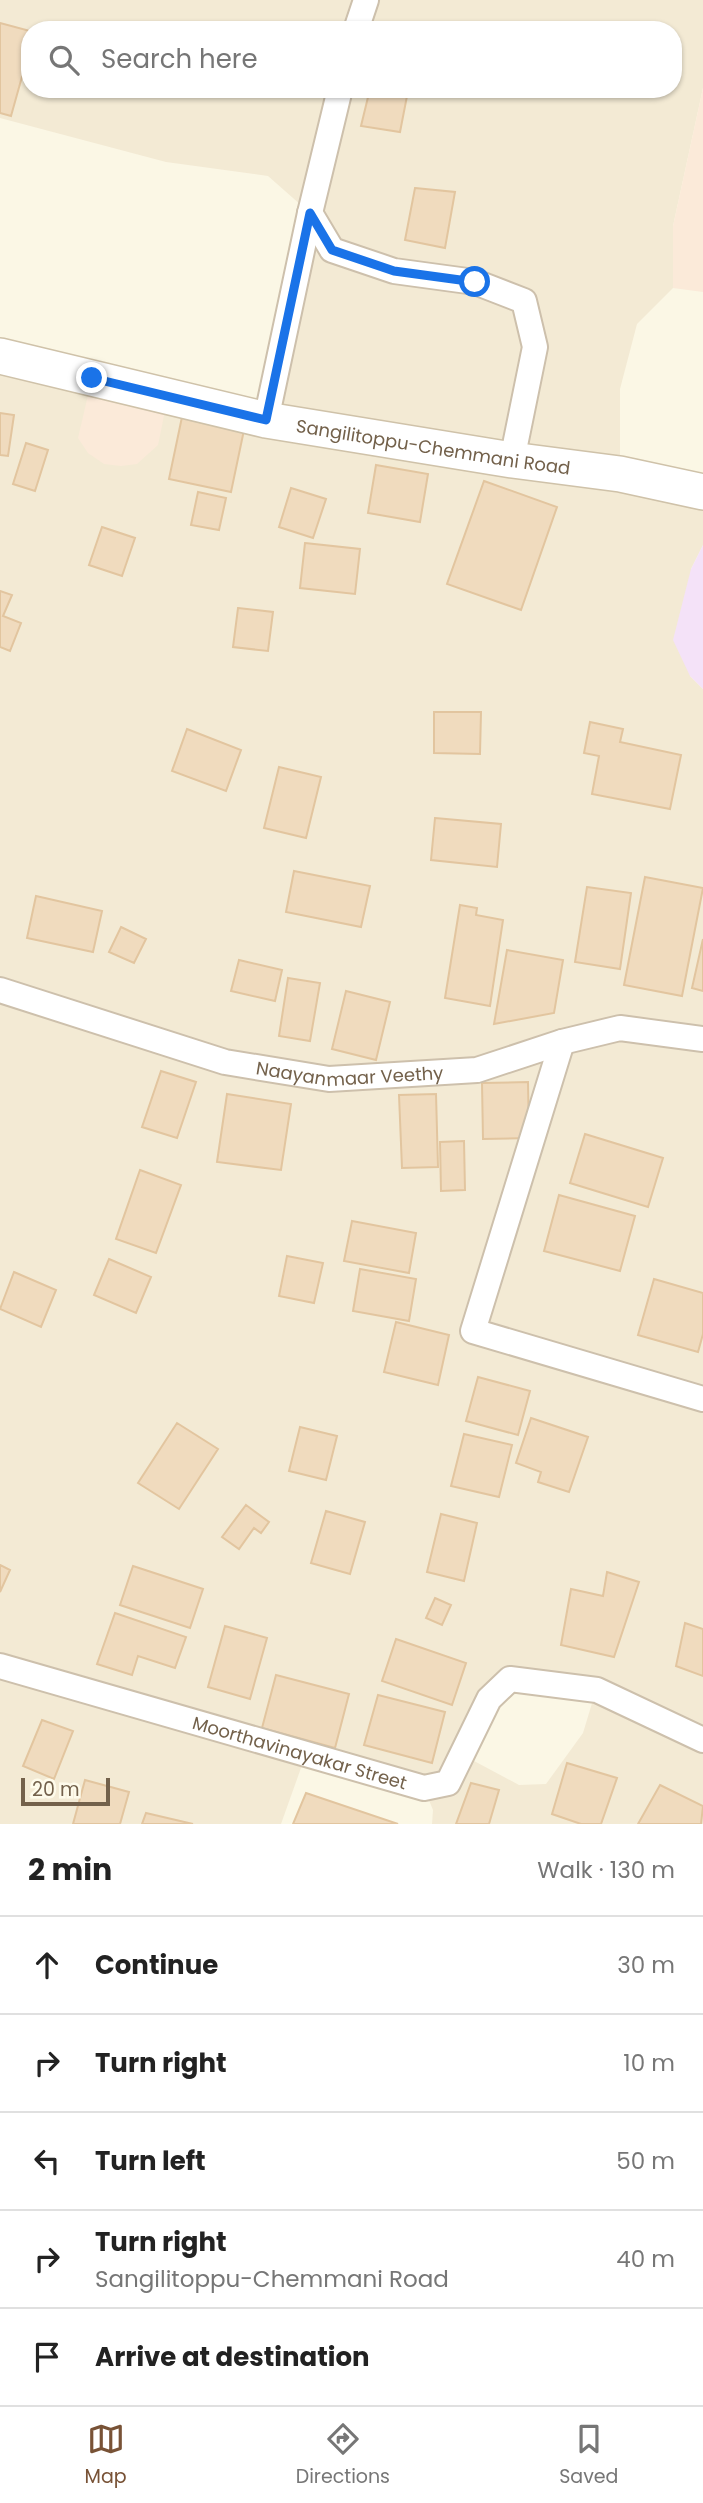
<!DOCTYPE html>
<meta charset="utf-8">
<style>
body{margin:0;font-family:Poppins,sans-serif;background:#f6f6f6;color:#222}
.scale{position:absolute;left:21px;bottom:18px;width:89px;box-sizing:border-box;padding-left:7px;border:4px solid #73614b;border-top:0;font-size:19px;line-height:24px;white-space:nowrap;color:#73614b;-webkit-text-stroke:5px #fefbeb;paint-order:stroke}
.stop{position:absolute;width:21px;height:21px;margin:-16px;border:5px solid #1a73e8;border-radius:50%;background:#fff}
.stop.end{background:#1a73e8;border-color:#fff;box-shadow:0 2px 7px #0008}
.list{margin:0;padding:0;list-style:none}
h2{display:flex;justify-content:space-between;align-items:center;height:91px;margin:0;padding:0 28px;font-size:30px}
h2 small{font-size:23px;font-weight:400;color:#767676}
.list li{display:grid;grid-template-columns:46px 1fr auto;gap:21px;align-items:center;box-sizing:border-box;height:98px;padding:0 28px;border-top:2px solid #e0e0e0}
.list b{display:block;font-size:26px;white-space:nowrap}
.list p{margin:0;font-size:23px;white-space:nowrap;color:#767676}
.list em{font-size:23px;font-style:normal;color:#767676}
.icon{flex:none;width:38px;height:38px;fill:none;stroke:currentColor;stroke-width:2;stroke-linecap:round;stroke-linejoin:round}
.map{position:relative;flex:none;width:703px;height:1824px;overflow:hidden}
.search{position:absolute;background:#fff;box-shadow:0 2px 5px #0004;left:21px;right:21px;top:21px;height:77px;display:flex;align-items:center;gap:18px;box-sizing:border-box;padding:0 24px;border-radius:28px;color:#767676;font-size:26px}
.sheet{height:581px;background:#fff}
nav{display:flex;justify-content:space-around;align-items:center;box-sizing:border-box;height:98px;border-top:2px solid #e0e0e0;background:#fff;font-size:19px;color:#767676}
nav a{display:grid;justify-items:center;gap:4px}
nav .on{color:#785236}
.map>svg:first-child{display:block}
.residential{fill:#f3ead4;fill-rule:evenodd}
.commercial{fill:#fbead9}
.education{fill:#f4e2f8}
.building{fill:#f0dbbe;stroke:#e2c59f;stroke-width:2}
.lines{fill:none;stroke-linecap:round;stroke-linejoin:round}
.street-casing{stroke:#cdc0ac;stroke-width:28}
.secondary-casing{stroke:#cfc2a9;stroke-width:38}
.street{stroke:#fff;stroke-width:24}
.secondary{stroke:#fff;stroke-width:35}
.route{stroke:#1a73e8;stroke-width:9}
.labels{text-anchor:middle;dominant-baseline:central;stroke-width:6;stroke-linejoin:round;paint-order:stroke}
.street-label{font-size:18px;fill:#73614b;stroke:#fefbeb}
</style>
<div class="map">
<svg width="703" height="1824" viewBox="0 0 703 1824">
<rect width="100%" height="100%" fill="#fbf7e5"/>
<path class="residential" d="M 0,0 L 703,0 L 703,88 L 673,226 L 673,288 L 637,324 L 620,389 L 620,474 L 703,492 L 703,545 L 691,569 L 690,676 L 703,689 L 703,1824 L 432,1824 L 433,1810 L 424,1788 L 306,1754 L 281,1824 L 0,1824 L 0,356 L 266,420 L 310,213 L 268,176 L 166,162 L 0,118 ZM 30,30 L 673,30 L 673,89 L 30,89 ZM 539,1681 L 596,1690 L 583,1733 L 546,1784 L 519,1785 L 461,1754 L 489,1699 Z"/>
<path class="commercial" d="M 703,88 L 703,292 L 673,288 L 673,226 Z
M 92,378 L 168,396 L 158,445 L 137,464 L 121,466 L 104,464 L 88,453 L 78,438 Z"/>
<path class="education" d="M 703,545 L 703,689 L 690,676 L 673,640 L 691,569 Z"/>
<path class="building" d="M 0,23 L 30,31 L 30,48 L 11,116 L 0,113 Z
M 370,89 L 407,96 L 400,132 L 361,126 Z
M 415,188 L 455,192 L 445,248 L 405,240 Z
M 0,413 L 14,415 L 8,456 L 0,455 Z
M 182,417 L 244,430 L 231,492 L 169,479 Z
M 26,443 L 48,450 L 35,491 L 13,484 Z
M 376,465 L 428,474 L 420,522 L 368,513 Z
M 484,481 L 557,507 L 521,610 L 447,584 Z
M 291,488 L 326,499 L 313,538 L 279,527 Z
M 198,492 L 226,498 L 219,530 L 191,525 Z
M 102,527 L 135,538 L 122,576 L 89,565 Z
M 305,543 L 360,549 L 355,594 L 300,588 Z
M 0,591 L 12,595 L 3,616 L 21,623 L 10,651 L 0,647 Z
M 238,608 L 273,612 L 268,651 L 233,647 Z
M 434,712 L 481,712 L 480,754 L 434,753 Z
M 590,722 L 623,729 L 620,742 L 681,755 L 670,809 L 592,794 L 599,756 L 584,753 Z
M 187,729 L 241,750 L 226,791 L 172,771 Z
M 279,767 L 321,777 L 306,838 L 264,828 Z
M 435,818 L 501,824 L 497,867 L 431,860 Z
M 294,871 L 370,886 L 361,927 L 286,912 Z
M 645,877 L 703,888 L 682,996 L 624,985 Z
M 587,887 L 631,893 L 620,969 L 575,962 Z
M 36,896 L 102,911 L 93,952 L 27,938 Z
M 460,905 L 477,908 L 476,915 L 503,920 L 490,1006 L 445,998 Z
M 121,927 L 146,939 L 134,963 L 109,952 Z
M 703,939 L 703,991 L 692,988 Z
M 507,950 L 563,960 L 554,1013 L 494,1024 Z
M 239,960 L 282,970 L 275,1001 L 231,991 Z
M 288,978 L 320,983 L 310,1041 L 279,1036 Z
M 346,991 L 390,1002 L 376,1060 L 332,1049 Z
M 161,1071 L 196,1082 L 177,1138 L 142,1127 Z
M 528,1082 L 529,1138 L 483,1139 L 482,1083 Z
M 227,1094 L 291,1104 L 281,1170 L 217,1162 Z
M 436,1094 L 438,1167 L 402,1168 L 399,1095 Z
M 585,1134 L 663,1158 L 648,1207 L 570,1183 Z
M 464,1141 L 465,1190 L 441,1191 L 440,1142 Z
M 140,1170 L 181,1185 L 156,1253 L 116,1239 Z
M 559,1195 L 635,1216 L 620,1271 L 544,1251 Z
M 352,1221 L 416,1233 L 409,1273 L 344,1261 Z
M 287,1256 L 323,1263 L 314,1303 L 279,1296 Z
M 109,1259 L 151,1277 L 136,1313 L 94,1295 Z
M 360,1269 L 416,1279 L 409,1321 L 353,1311 Z
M 14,1272 L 56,1290 L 41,1327 L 0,1309 Z
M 654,1279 L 703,1293 L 703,1334 L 698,1352 L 638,1335 Z
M 396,1322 L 449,1335 L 438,1385 L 384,1372 Z
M 478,1377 L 530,1391 L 518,1435 L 466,1421 Z
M 531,1418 L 588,1437 L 569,1492 L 538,1482 L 541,1472 L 516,1463 Z
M 177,1423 L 218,1449 L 179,1509 L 138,1483 Z
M 300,1427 L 337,1436 L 326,1480 L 289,1471 Z
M 464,1434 L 512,1445 L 499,1497 L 451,1486 Z
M 246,1505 L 269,1522 L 261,1533 L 254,1528 L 239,1549 L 222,1537 Z
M 326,1511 L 365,1522 L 350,1574 L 311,1563 Z
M 441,1514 L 477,1523 L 464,1581 L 427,1572 Z
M 0,1565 L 10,1570 L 0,1592 Z
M 133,1566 L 203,1589 L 190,1628 L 120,1605 Z
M 607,1572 L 639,1582 L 614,1657 L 561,1645 L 571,1589 L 603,1596 Z
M 435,1598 L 451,1605 L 442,1625 L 426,1618 Z
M 115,1613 L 186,1637 L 175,1668 L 138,1656 L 132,1675 L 97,1664 Z
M 685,1623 L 703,1629 L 703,1676 L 676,1666 Z
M 225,1626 L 267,1638 L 250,1699 L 208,1687 Z
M 396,1639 L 466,1663 L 452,1705 L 382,1681 Z
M 276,1675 L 349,1694 L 335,1748 L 262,1728 Z
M 378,1695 L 445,1712 L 432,1763 L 364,1745 Z
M 42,1720 L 73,1731 L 54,1779 L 23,1766 Z
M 567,1763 L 617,1778 L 601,1824 L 581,1824 L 552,1814 Z
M 85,1780 L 129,1792 L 120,1824 L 73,1824 Z
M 471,1783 L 499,1790 L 489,1824 L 456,1824 Z
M 660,1785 L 703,1806 L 701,1824 L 638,1824 Z
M 306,1793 L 398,1824 L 293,1824 Z
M 146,1813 L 193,1824 L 142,1824 Z"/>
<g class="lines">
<g class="street-casing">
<g id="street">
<path d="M 356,30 L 366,0"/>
<path d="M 310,213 L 332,250 L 394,271 L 475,282 L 524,301 L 535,347 L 512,460"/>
<path d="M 266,420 L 310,213 L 340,89"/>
<path id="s1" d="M 0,990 L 225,1062 L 329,1079 L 477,1070 L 562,1042 L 620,1028 L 703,1039"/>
<path d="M 562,1042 L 473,1331 L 703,1399"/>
<path id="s2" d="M 0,1666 L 424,1788 L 448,1783 L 489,1699 L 510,1679 L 597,1690 L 703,1740"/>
</g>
</g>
<g class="secondary-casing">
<g id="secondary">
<path id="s3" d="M 0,356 L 266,420 L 512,460 L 620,474 L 703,492"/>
</g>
</g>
<use href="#street" class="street"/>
<use href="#secondary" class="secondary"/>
</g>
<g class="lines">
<path class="route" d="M 92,378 L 266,420 L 310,213 L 332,250 L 394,271 L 475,282"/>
</g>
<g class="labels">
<g class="street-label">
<text stroke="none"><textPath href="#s3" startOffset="443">Sangilitoppu-Chemmani Road</textPath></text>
<text stroke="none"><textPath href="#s1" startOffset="362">Naayanmaar Veethy</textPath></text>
<text stroke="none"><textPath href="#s2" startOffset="312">Moorthavinayakar Street</textPath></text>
</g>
</g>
</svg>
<div class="scale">20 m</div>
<div class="stop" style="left:475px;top:282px"></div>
<div class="stop end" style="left:92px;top:378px"></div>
<div class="search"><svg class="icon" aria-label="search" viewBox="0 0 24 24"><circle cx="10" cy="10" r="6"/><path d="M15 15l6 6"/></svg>Search here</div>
</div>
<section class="sheet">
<h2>2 min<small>Walk · 130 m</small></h2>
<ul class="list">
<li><svg class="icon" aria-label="ahead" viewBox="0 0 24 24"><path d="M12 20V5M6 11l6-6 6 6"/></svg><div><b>Continue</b></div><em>30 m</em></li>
<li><svg class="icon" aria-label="right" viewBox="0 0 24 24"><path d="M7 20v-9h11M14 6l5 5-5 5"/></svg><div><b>Turn right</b></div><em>10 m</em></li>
<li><svg class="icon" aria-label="left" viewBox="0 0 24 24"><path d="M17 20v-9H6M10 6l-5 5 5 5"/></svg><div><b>Turn left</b></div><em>50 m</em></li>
<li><svg class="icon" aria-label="right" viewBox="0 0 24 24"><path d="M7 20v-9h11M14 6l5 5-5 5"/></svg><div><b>Turn right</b><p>Sangilitoppu-Chemmani Road</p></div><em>40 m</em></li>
<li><svg class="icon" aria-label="arrive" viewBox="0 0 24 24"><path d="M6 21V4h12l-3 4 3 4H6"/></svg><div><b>Arrive at destination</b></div></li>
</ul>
</section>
<nav>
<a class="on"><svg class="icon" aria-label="map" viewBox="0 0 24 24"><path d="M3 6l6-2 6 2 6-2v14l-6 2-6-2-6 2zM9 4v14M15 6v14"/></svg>Map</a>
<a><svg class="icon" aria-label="directions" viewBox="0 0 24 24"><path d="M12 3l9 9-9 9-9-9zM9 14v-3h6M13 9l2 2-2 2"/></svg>Directions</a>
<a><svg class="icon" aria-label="saved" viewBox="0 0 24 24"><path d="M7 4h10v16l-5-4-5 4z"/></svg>Saved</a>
</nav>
